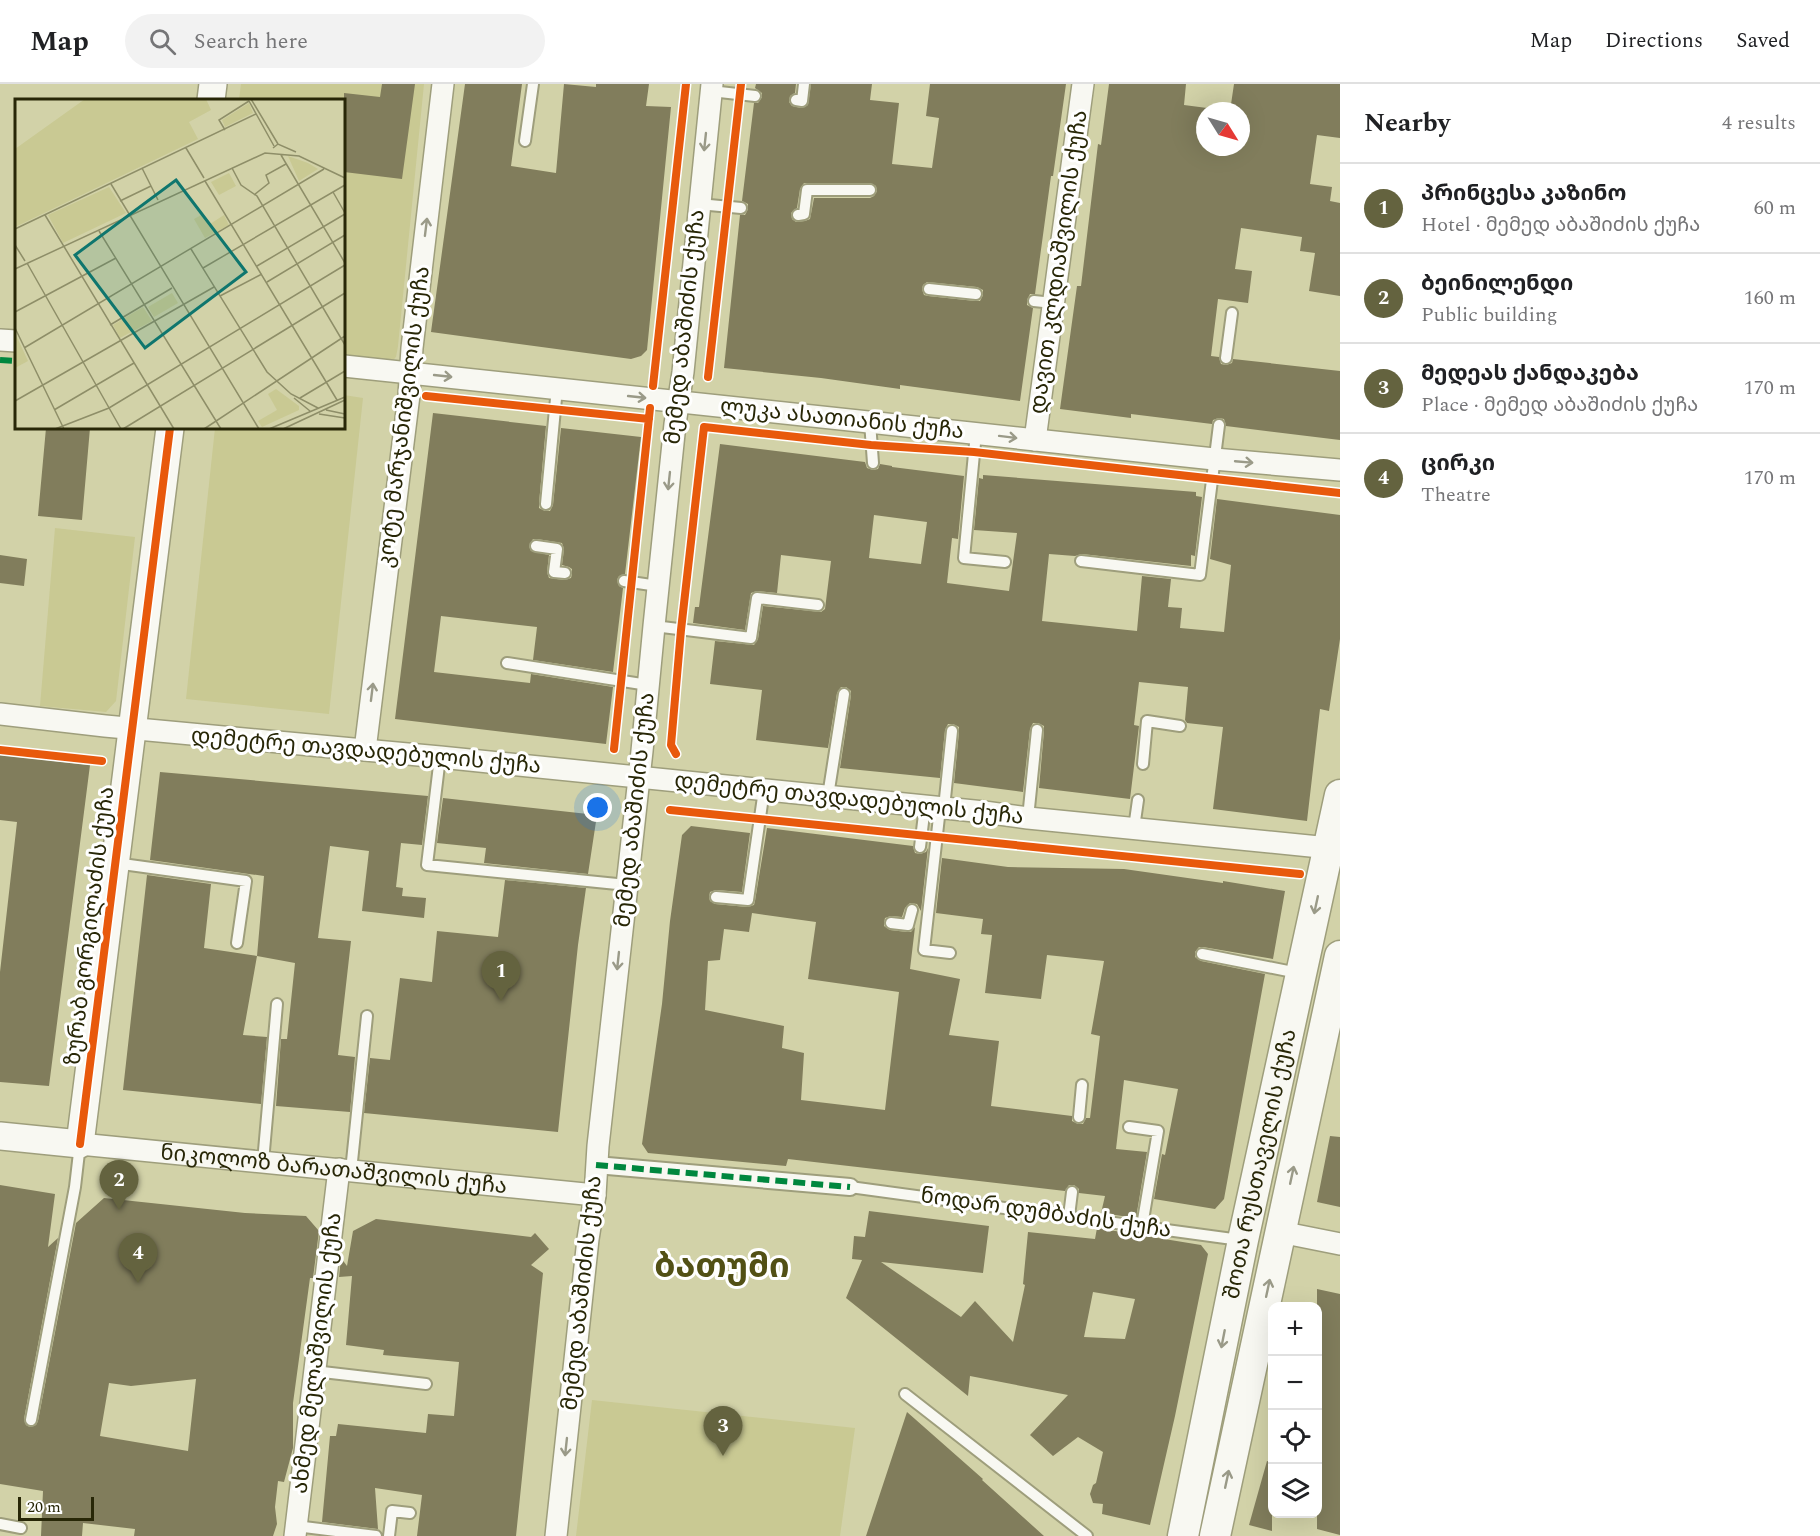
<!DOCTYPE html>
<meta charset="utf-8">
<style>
body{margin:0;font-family:Spectral,"Noto Sans Georgian",serif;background:#f2f2f2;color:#202124}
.controls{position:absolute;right:18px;bottom:18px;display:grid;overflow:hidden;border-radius:12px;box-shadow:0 6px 24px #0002}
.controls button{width:54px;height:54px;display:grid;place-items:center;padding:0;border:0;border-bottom:2px solid #e0e0e0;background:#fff;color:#202124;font:30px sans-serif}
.compass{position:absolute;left:1196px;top:18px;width:54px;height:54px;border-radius:50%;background:#fff;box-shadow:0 6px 24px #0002;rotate:127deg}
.scale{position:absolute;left:18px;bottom:15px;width:76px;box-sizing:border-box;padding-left:6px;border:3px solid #282707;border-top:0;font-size:16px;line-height:21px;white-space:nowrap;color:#282707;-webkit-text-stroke:4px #fff;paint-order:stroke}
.you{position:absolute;left:598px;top:724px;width:21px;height:21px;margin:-15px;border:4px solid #fff;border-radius:50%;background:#1a73e8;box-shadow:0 0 0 9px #1a73e833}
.badge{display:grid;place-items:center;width:39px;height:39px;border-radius:50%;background:#64633f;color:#fff;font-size:20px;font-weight:700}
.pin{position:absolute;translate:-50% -50px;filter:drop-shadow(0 2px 3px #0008)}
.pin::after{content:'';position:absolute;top:32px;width:21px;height:18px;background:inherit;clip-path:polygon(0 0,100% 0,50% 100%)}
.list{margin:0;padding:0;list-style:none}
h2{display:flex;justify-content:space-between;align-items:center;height:78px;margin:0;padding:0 24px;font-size:26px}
h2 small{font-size:20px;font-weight:400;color:#757577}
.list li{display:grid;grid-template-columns:39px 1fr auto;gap:18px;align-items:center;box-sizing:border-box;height:90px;padding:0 24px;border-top:2px solid #e0e0e0}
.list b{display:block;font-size:22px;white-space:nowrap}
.list p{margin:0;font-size:20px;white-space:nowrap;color:#757577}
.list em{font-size:20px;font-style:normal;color:#757577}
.icon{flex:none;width:33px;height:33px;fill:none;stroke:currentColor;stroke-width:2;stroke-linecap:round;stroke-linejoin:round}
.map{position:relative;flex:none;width:1340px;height:1452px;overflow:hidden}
header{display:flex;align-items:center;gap:36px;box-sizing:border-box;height:84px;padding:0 30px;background:#fff;border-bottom:2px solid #e0e0e0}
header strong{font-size:28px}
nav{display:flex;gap:33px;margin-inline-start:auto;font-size:21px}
.search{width:420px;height:54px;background:#f2f2f2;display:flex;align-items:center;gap:15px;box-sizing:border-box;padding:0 21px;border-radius:33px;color:#757577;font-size:22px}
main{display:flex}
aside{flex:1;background:#fff}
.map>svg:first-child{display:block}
.green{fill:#c9c993}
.building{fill:#817d5c;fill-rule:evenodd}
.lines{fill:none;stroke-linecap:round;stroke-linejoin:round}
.service-casing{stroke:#9e9e7c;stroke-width:14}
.pedestrian-casing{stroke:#9e9e7c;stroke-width:20}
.minor-casing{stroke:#9e9e7c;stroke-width:24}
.tertiary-casing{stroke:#9e9e7c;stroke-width:30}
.secondary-casing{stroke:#9e9e7c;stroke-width:33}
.service{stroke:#f8f8f2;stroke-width:10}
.pedestrian{stroke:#f8f8f2;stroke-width:16}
.minor{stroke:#f8f8f2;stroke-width:21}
.tertiary{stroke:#f8f8f2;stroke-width:27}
.secondary{stroke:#f8f8f2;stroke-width:30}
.quiet{stroke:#00873e;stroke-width:6;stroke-dasharray:12 6;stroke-linecap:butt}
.cycleway-casing{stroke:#fff;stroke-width:11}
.cycleway{stroke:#e8590c;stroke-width:8}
.oneway{stroke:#9a9a88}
.labels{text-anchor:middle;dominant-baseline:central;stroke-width:6;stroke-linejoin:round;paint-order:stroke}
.street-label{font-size:22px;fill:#282707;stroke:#fff}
.town-label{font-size:34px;font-weight:bold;fill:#525015;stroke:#fff}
.inset-road{fill:none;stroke:#8e8e68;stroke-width:1.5}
.view{fill:#0f766e;fill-opacity:0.15;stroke:#0f766e;stroke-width:3}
.inset-edge{fill:none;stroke:#282707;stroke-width:3}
</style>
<header>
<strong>Map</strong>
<div class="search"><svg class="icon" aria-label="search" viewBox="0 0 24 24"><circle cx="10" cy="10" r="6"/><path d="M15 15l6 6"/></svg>Search here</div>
<nav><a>Map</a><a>Directions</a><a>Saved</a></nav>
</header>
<main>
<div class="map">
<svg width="1340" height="1452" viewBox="0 0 1340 1452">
<rect width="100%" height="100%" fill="#d2d2a8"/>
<path class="green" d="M 241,0 L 424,0 L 398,262 L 396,273 L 390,279 L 344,273 L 344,16 L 239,16 Z
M 344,311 L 363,314 L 329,630 L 186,615 L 215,344 L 344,344 Z
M 55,444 L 135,453 L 116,617 L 106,628 L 40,622 Z
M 592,1316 L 855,1344 L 840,1452 L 576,1452 Z"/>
<path class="building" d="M 382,0 L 415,0 L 402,95 L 344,88 L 344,9 L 380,13 Z
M 465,0 L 522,0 L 511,82 L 556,89 L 564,0 L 596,3 L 596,0 L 649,0 L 646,22 L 671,23 L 647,266 L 641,272 L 631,275 L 431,248 Z
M 756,0 L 796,0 L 795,9 L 790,12 L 789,18 L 792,22 L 801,24 L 808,21 L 811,0 L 872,0 L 870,16 L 899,19 L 892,80 L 932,84 L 939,34 L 926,32 L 930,0 L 1066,0 L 1053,92 L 1051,92 L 1035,210 L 1030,210 L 1027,216 L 1027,221 L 1033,224 L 1020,317 L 900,301 L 900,305 L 821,294 L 724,284 L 740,131 L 745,131 L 748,125 L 748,120 L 742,117 L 754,19 L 758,19 L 762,13 L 762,9 L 755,4 ZM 804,99 L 870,99 L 876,102 L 877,107 L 874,112 L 870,114 L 814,114 L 810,135 L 805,137 L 796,138 L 792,135 L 791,129 L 797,124 L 800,105 ZM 927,198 L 977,203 L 983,206 L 983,211 L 980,217 L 975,217 L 928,212 L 924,211 L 922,205 L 923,201 Z
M 1109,0 L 1186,0 L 1184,21 L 1230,27 L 1205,27 L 1205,63 L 1241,63 L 1241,27 L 1230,27 L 1234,0 L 1340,0 L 1340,54 L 1317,51 L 1310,100 L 1332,103 L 1330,117 L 1340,119 L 1340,212 L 1309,207 L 1315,169 L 1300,167 L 1302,153 L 1241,144 L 1235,185 L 1252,187 L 1248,219 L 1218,215 L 1211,272 L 1219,273 L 1221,280 L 1226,281 L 1232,279 L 1233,275 L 1340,287 L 1340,356 L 1226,342 L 1224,335 L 1219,334 L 1213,336 L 1212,340 L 1131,330 L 1131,334 L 1060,325 L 1077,202 L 1081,202 L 1098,60 L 1101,61 Z
M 433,329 L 546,342 L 539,419 L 539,424 L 545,427 L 550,427 L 553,421 L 561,344 L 641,353 L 625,490 L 619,492 L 617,496 L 619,502 L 623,504 L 613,588 L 533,576 L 537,543 L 441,532 L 434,588 L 530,599 L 531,590 L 613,603 L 606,660 L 395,635 ZM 533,455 L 537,455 L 562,459 L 564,465 L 562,481 L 569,483 L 572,485 L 572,490 L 571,494 L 564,496 L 549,494 L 547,488 L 549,471 L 531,467 L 529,462 Z
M 46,344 L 90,344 L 82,436 L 38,432 Z
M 720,360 L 865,378 L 867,384 L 873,386 L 878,385 L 880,380 L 892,382 L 892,383 L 964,392 L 958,455 L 952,454 L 947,499 L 1009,507 L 1017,449 L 974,446 L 979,394 L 983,395 L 983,391 L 1196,408 L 1196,412 L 1202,413 L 1195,472 L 1191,471 L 1191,482 L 1082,470 L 1075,472 L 1049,470 L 1042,537 L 1137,547 L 1142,492 L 1171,495 L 1168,523 L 1182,524 L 1180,544 L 1224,548 L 1231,481 L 1210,475 L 1217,415 L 1340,431 L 1340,555 L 1329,627 L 1320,625 L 1307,737 L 1213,725 L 1223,643 L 1187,639 L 1185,636 L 1188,603 L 1139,598 L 1134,641 L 1139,642 L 1130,715 L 1039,704 L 1044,647 L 1044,642 L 1038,639 L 1033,639 L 1030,645 L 1023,708 L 954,699 L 959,648 L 959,643 L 953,640 L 948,640 L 945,646 L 940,694 L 840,684 L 851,611 L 851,607 L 846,603 L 841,603 L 837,609 L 828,664 L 756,656 L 762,606 L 710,600 L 715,557 L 754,561 L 758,555 L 763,522 L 821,528 L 825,525 L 831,477 L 781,471 L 777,509 L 757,507 L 751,509 L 745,546 L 693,539 L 695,523 L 699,523 ZM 874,431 L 927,438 L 921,480 L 869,474 Z
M 0,471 L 27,475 L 24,502 L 0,499 Z
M 0,671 L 90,681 L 49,1002 L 0,998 L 0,888 L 17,738 L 0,736 Z
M 160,688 L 428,712 L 422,761 L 401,759 L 396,803 L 403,804 L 402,812 L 426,814 L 424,834 L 362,827 L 369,767 L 330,762 L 318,854 L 351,857 L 338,971 L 355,973 L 350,1028 L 276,1022 L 281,955 L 287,955 L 295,879 L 257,872 L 264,792 L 150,776 Z
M 443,714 L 597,731 L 588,790 L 484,779 L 486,764 L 437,759 Z
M 691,742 L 750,749 L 742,808 L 716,806 L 710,808 L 709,813 L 710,817 L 715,820 L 747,823 L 754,821 L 755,817 L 767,744 L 913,762 L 915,769 L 920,770 L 926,768 L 928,764 L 921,827 L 917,820 L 910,819 L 905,824 L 902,833 L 891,832 L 885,834 L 884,839 L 884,842 L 890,846 L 907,848 L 911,848 L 915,843 L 910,885 L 960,895 L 949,951 L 999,957 L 991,1022 L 1072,1032 L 1072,1037 L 1078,1040 L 1083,1040 L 1086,1034 L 1090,1034 L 1100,952 L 1091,950 L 1104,877 L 1047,871 L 1041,915 L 985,909 L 992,851 L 981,850 L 983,835 L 936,829 L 942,774 L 1008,783 L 1124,785 L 1223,799 L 1223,797 L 1285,807 L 1273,875 L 1203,863 L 1199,863 L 1195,868 L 1195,873 L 1201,877 L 1265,890 L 1224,1115 L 1215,1125 L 1154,1115 L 1162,1070 L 1165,1071 L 1178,1005 L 1124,996 L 1116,1065 L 1147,1068 L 1136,1134 L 1101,1129 L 1105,1112 L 1079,1109 L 1079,1105 L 1074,1101 L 1069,1101 L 1065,1107 L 788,1075 L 786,1082 L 648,1069 L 642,1060 L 662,920 L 670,837 L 682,751 ZM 752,829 L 816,838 L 808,895 L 899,908 L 885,1026 L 801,1016 L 804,969 L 782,964 L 784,942 L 705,926 L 708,877 L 720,876 L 724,845 L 749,848 Z
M 147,791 L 211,800 L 204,864 L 257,872 L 243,951 L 267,953 L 261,1020 L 123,1006 Z
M 505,796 L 586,804 L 578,861 L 558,1048 L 364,1029 L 370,974 L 390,976 L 400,894 L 432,898 L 437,847 L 498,853 Z
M 1330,1052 L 1340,1053 L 1340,1123 L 1317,1118 Z
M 0,1101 L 55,1110 L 48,1163 L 58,1154 L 24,1335 L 26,1341 L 30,1343 L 36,1341 L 38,1337 L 76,1139 L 104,1114 L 245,1129 L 306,1132 L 319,1147 L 313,1194 L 310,1194 L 293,1319 L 293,1364 L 284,1398 L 278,1397 L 275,1423 L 277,1440 L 273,1452 L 134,1452 L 135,1445 L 83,1439 L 82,1452 L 41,1452 L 43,1407 L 0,1400 ZM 196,1295 L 188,1367 L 100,1352 L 109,1299 L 131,1302 Z
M 869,1127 L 989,1142 L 983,1189 L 881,1178 L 961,1233 L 975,1217 L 1013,1258 L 1025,1201 L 1023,1200 L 1028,1148 L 1095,1155 L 1097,1144 L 1201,1161 L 1208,1170 L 1175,1332 L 1150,1441 L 1102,1430 L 1103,1420 L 1093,1419 L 1090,1410 L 1093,1401 L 1096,1399 L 1103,1368 L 1078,1353 L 1053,1372 L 1030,1351 L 1068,1311 L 970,1292 L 968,1312 L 846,1214 L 862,1176 L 852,1175 L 854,1152 L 865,1153 ZM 1093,1208 L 1135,1215 L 1125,1255 L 1084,1253 Z
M 376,1135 L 531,1153 L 535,1149 L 549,1165 L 531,1181 L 543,1189 L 516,1452 L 417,1452 L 422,1411 L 375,1404 L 378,1445 L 322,1438 L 330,1352 L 336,1352 L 338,1340 L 426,1349 L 428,1330 L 454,1332 L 459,1278 L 383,1271 L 384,1266 L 346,1261 L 352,1192 L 339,1193 L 341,1174 L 347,1182 L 353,1147 Z
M 1317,1205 L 1340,1210 L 1340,1451 L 1317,1445 Z
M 907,1328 L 983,1395 L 982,1396 L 1044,1452 L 866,1452 Z
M 1267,1377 L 1272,1378 L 1272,1447 L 1249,1441 Z"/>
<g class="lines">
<g class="service-casing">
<path id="service" d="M 711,7 L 755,12
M 796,16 L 802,17 L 804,0
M 525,57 L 533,0
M 699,120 L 741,124
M 798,131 L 804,130 L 807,106 L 870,106
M 929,205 L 976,210
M 1034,217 L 1053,219
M 1226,274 L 1232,229
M 870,338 L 873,379
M 976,349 L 964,474 L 1005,478
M 546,420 L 557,304
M 536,462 L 557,465 L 554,488 L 565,489
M 1081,477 L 1200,491 L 1219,341
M 624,497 L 658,502
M 654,542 L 751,554 L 757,514 L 818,521
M 507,579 L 648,601
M 440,673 L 427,781 L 627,801
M 1143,680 L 1147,637 L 1180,642
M 828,712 L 844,610
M 940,724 L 924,866 L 950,869
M 944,724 L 952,647
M 1028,734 L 1037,646
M 1134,744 L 1138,716
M 920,763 L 925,722
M 115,779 L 246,797 L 237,859
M 716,813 L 748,816 L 764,706
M 891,839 L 908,841 L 912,826
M 1202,870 L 1298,889
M 1079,1033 L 1082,1001
M 1129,1043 L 1158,1047 L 1142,1142
M 263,1078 L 277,920
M 351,1087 L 367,932
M 850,1103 L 1240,1156
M 1069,1132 L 1072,1108
M 314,1287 L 426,1300
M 905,1310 L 1087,1452
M 31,1336 L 75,1103 L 80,1060
M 0,1440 L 21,1444
M 296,1442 L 376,1452
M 389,1452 L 392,1427 L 410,1429"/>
</g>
<g class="pedestrian-casing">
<path id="pedestrian" d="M 596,1081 L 850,1103"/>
</g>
<g class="minor-casing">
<g id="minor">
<path d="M 0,256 L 16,257"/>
<path d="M 344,282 L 1214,375 L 1340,386"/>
<path d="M 1035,356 L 1083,0"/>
<path d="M 0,630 L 105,642 L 440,673 L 984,728 L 1028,734 L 1340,765"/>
<path d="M 365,666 L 409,311 L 412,264 L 443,0"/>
<path id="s1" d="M 80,1060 L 595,1111"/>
<path d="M 1280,1148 L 1340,1160"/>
<path d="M 295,1452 L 339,1085"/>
<path d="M 556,1452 L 588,1155 L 595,1111 L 598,1062 L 642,667 L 654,542 L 675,340 L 683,288 L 712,0"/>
</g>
</g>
<g class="tertiary-casing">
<path id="tertiary" d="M 211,16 L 213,0
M 0,1052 L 80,1060 L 170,344"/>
</g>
<g class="secondary-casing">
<g id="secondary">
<path id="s2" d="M 1183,1452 L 1243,1156 L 1340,711"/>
<path d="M 1215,1452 L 1340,872"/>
</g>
</g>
<use href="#service" class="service"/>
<use href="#pedestrian" class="pedestrian"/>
<use href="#minor" class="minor"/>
<use href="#tertiary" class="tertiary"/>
<use href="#secondary" class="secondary"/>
<path class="quiet" d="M 0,276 L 16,277
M 596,1081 L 850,1103"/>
<g class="cycleway-casing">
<path id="cycleway" d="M 708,293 L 741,0
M 653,302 L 686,0
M 426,312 L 649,335
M 614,665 L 650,324
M 0,666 L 102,677
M 676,670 L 671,661 L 681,546 L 704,343 L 871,361 L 974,368 L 1340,409
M 670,726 L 1300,790
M 80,1060 L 170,344"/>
</g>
<use href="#cycleway" class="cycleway"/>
</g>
<defs><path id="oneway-shaft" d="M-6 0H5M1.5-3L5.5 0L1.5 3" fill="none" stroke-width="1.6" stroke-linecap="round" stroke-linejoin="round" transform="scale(1.5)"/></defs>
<g class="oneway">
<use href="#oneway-shaft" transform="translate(705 58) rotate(96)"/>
<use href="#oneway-shaft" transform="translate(426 143) rotate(-83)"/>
<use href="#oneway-shaft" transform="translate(443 292) rotate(6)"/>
<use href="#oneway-shaft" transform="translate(637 313) rotate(6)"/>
<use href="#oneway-shaft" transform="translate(1008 353) rotate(7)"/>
<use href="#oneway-shaft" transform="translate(1244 378) rotate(5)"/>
<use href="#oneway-shaft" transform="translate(669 397) rotate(96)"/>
<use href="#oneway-shaft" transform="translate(372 608) rotate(-83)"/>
<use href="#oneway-shaft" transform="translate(1316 821) rotate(102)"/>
<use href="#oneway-shaft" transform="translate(618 877) rotate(96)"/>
<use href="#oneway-shaft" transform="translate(1292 1091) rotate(-78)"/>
<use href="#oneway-shaft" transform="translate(1268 1204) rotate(-78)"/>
<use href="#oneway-shaft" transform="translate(1223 1255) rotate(101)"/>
<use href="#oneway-shaft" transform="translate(566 1363) rotate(96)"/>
<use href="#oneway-shaft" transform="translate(1227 1395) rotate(-78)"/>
</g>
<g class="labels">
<g class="street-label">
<text transform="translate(1059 178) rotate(-82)">დავით კლდიაშვილის ქუჩა</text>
<text transform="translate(685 243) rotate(-84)">მემედ აბაშიძის ქუჩა</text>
<text transform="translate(404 333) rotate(-83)">კოტე მარჯანიშვილის ქუჩა</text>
<text transform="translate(842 335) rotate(6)">ლუკა ასათიანის ქუჩა</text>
<text transform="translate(366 667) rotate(5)">დემეტრე თავდადებულის ქუჩა</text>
<text transform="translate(849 715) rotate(6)">დემეტრე თავდადებულის ქუჩა</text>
<text transform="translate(635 726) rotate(-84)">მემედ აბაშიძის ქუჩა</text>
<text transform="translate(90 842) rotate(-83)">ზურაბ გორგილაძის ქუჩა</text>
<text stroke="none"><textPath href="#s2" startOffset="380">შოთა რუსთაველის ქუჩა</textPath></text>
<text stroke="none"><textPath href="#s1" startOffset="255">ნიკოლოზ ბარათაშვილის ქუჩა</textPath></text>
<text transform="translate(1046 1129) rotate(8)">ნოდარ დუმბაძის ქუჩა</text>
<text transform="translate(582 1209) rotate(-84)">მემედ აბაშიძის ქუჩა</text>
<text transform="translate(317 1269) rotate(-83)">ახმედ მელაშვილის ქუჩა</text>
</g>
<g class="town-label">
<text x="722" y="1183">ბათუმი</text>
</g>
</g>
<g transform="translate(15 15)">
<rect width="330" height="330" fill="#d2d2a8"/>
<path d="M 70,0 L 191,0 L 196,11 L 174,23 L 183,40 L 0,128 L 0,50 ZM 234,4 L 238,14 L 210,28 L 207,21 ZM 273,57 L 293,64 L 303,70 L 284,82 ZM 214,74 L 221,87 L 204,96 L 196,83 ZM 94,88 L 111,114 L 48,144 L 33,116 ZM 188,115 L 195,125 L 209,116 L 214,126 L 190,139 L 179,120 ZM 157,194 L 163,204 L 139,218 L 133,208 ZM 128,208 L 137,222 L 105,239 L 98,226 ZM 0,234 L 13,262 L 0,269 ZM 261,290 L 284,307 L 284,311 L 247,328 L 243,322 L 262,311 L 253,295 Z" fill="#c9c993"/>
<path class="inset-road" d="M 236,0 L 263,45M 234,2 L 259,47M 210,31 L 204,21 L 234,2M 171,49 L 189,79M 258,49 L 263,45 L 281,53M 266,56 L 330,164M 127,69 L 143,101M 217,69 L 226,86 L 242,97 L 330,246M 190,82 L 322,301M 96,85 L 244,330M 318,93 L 330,114M 239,96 L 254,84 L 251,76 L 271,65M 105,102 L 136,87M 30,116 L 159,330M 0,130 L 241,15M 84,132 L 206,330M 0,146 L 10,162M 176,150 L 252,273 L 276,295 L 303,309M 12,164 L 106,330M 242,167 L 330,115M 188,169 L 330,86M 0,170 L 250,54 L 284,57 L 330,79M 252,183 L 330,136M 205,197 L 247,175M 0,213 L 101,159M 95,226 L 157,189M 0,229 L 49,330M 9,249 L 309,70M 279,299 L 295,312M 285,299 L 330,272M 0,302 L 199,188M 39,311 L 119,264M 311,311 L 330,315M 304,315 L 330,319M 40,330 L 94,309 L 330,166M 108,330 L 330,194M 189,330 L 330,237M 254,330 L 330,298M 268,330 L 330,301"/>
<path class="view" d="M 161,81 L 231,173 L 130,249 L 60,156 Z"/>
<rect width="330" height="330" class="inset-edge"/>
</g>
</svg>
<div class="controls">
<button>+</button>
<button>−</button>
<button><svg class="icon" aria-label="locate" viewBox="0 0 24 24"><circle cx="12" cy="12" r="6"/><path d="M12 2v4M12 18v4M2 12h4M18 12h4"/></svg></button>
<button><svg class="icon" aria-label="layers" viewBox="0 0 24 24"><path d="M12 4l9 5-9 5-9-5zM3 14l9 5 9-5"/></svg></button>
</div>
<svg class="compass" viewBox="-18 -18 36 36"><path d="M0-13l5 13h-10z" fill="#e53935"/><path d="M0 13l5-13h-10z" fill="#757577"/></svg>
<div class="scale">20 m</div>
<div class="you"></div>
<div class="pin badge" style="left:501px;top:917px">1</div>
<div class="pin badge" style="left:119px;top:1126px">2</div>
<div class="pin badge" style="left:723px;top:1372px">3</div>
<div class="pin badge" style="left:138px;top:1199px">4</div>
</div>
<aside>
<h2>Nearby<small>4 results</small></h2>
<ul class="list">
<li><span class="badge">1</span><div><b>პრინცესა კაზინო</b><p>Hotel · მემედ აბაშიძის ქუჩა</p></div><em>60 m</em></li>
<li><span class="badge">2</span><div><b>ბეინილენდი</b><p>Public building</p></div><em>160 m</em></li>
<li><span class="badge">3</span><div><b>მედეას ქანდაკება</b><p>Place · მემედ აბაშიძის ქუჩა</p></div><em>170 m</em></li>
<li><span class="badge">4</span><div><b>ცირკი</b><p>Theatre</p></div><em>170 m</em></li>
</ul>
</aside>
</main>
